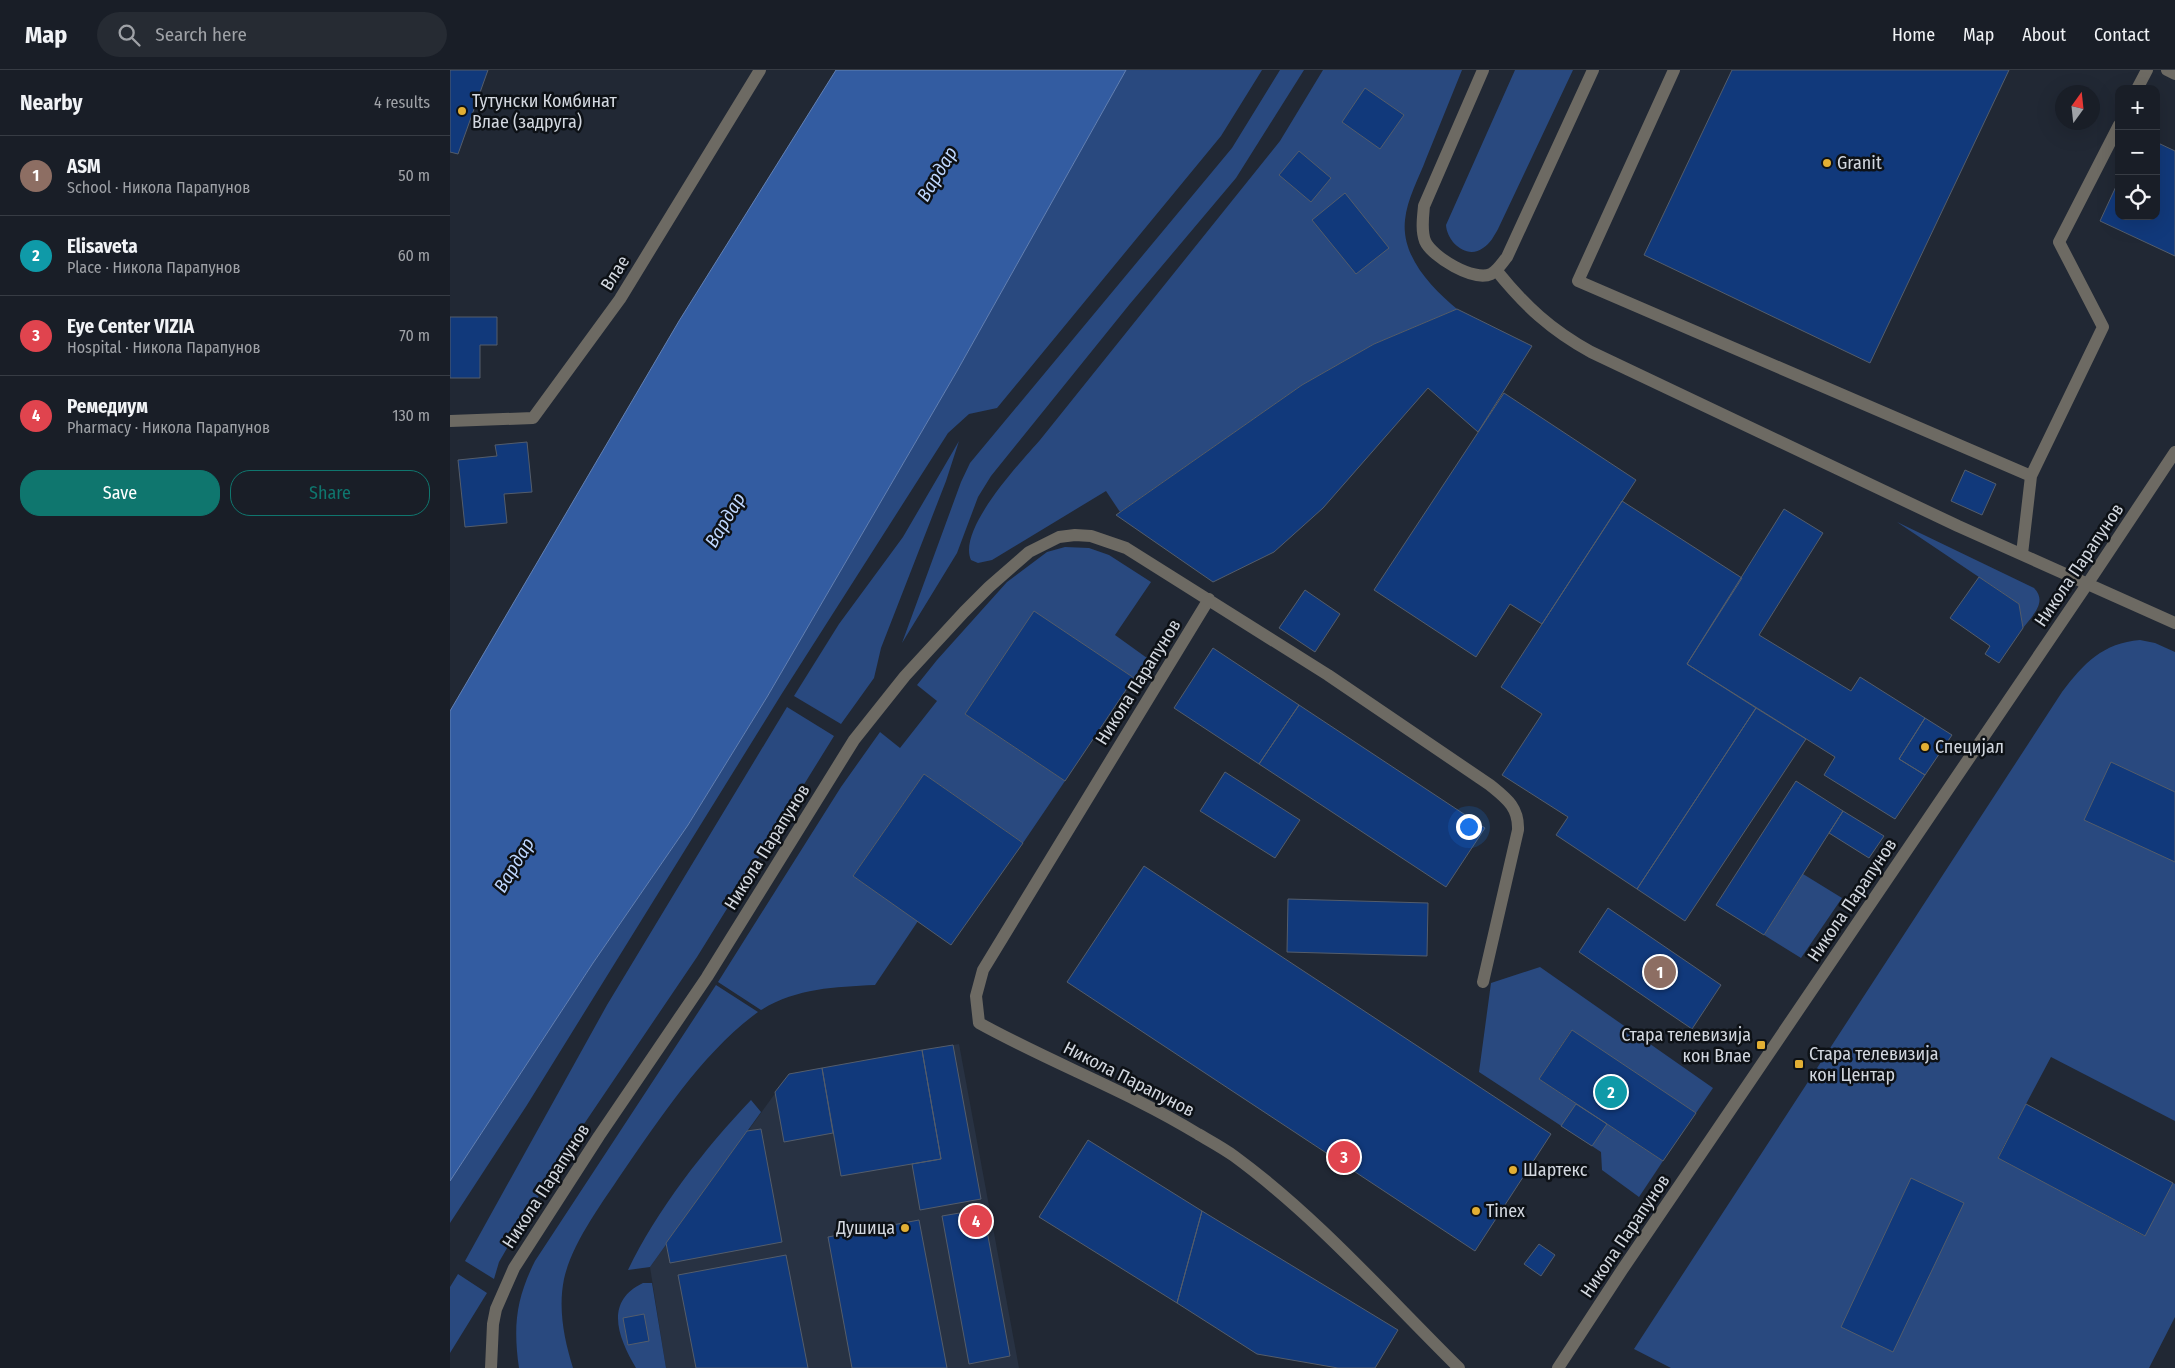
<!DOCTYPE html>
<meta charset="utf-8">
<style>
body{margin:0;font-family:"Fira Sans Condensed",sans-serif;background:#262b33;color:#f1f3f6}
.controls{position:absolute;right:15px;top:15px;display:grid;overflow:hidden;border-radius:10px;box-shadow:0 5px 20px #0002}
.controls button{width:45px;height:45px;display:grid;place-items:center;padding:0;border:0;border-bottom:1px solid #373c44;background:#191e27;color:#f1f3f6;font:25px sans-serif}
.compass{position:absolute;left:1605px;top:15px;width:45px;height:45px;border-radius:50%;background:#191e27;box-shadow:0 5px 20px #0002;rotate:15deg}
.you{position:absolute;left:1018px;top:756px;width:18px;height:18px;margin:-12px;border:4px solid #fff;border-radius:50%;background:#1a73e8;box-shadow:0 0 0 8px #1a73e833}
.badge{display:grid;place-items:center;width:32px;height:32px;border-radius:50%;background:#0f766e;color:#fff;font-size:16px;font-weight:700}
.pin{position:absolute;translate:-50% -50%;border:2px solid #fff;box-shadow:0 1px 5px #0006}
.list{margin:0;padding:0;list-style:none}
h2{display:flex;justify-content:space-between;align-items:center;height:65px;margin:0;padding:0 20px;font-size:21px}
h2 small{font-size:16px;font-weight:400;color:#9fa2a7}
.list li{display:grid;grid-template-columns:32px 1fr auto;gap:15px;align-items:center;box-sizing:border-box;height:80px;padding:0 20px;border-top:1px solid #373c44}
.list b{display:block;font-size:19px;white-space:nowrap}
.list p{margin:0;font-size:16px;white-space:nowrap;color:#9fa2a7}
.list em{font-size:16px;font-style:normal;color:#9fa2a7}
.actions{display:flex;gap:10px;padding:15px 20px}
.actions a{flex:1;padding:11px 0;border:1px solid #0f766e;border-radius:20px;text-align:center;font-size:18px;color:#0f766e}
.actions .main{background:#0f766e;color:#fff}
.icon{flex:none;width:28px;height:28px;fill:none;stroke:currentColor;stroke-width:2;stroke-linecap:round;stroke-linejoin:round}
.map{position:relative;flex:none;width:1725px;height:1298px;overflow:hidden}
header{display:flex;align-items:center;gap:30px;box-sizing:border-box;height:70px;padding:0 25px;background:#191e27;border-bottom:1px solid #373c44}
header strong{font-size:24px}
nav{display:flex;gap:28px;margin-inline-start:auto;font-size:18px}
.search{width:350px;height:45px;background:#262b33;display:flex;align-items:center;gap:12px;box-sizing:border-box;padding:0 18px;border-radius:28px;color:#9fa2a7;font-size:19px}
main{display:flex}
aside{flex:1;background:#191e27}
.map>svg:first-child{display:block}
.built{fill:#283243}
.green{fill:#29497f}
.water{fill:#335ca1;stroke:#6381b4}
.building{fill:#11397b;stroke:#545d6b}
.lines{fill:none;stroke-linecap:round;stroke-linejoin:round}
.minor{stroke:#6d6a63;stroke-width:12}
.poi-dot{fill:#e2af34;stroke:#0d1116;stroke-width:2}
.labels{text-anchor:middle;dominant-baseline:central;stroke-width:5;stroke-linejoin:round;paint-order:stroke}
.poi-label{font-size:18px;fill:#d3d8e0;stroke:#0d1116;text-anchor:start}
.street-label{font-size:18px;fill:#d3d8e0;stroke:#0d1116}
.water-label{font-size:19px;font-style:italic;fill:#bfd7fe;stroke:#0d1116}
</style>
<header>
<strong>Map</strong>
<div class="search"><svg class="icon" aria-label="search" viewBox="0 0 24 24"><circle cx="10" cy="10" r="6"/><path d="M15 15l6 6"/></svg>Search here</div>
<nav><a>Home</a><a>Map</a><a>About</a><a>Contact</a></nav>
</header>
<main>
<aside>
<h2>Nearby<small>4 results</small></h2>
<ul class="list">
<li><span class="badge" style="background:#8d6e63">1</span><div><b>ASM</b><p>School · Никола Парапунов</p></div><em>50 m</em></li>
<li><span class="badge" style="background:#0f9aa8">2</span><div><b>Elisaveta</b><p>Place · Никола Парапунов</p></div><em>60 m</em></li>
<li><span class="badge" style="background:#e0444e">3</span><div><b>Eye Center VIZIA</b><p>Hospital · Никола Парапунов</p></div><em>70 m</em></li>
<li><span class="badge" style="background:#e0444e">4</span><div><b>Ремедиум</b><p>Pharmacy · Никола Парапунов</p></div><em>130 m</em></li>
</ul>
<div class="actions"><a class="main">Save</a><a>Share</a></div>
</aside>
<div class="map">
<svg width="1725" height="1298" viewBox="0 0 1725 1298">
<rect width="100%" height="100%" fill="#212834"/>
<path class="built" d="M 509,974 L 569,1298 L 216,1298 L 200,1197 L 339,1004 Z"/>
<path class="green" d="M 676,0 L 812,0 L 771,66 L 547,338 L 519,344 L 498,363 L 331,625 L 77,1035 L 0,1153 L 0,1111 L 143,893 L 238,755 L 317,627 L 507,301 Z
M 830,0 L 854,0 L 786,108 L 679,235 L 541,406 L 528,427 L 507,483 L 452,573 L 511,412 L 520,393 L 782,78 Z
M 873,0 L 1012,0 C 1000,30 988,59 976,89 C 969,108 957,129 955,150 C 951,187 982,218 1007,239 L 924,274 L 852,315 L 670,442 L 656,421 L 542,490 L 528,493 L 521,490 C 507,459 571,392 590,370 L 830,71 Z
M 1065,0 L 1123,0 L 1048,159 C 1044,166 1040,174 1033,178 C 1017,190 997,172 996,155 Z
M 509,371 L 496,411 L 431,578 L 424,608 L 391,654 L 344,626 L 389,554 L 453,467 Z
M 1447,452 L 1584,518 C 1598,532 1582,546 1573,558 L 1569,534 Z
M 615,477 L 639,478 L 659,485 L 701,512 L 665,565 L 697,588 L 684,608 L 584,542 L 515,644 L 615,711 L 573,773 L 474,704 L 403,806 L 468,851 L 425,915 C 384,917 347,918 311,940 L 268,912 L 391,717 L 430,662 L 450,678 L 487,631 L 467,615 L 487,590 L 557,512 L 597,482 Z
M 1690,570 L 1705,573 L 1725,582 L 1725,1051 L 1601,987 L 1548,1087 L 1694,1166 L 1723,1113 L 1725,1114 L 1725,1247 L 1699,1298 L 1221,1298 L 1184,1279 L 1612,622 C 1634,593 1653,573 1690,570 Z
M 337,637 L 384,666 L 247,887 L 134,1054 L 68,1159 L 49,1192 L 44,1209 L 15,1191 L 157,935 Z
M 1353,804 L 1392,828 L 1351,888 L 1314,865 Z
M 1090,897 L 1263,1018 L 1246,1043 L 1121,961 L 1089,1009 L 1213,1091 L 1189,1127 L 1152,1100 L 1151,1082 L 1029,1002 L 1041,913 Z
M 266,915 L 308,942 C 253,982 211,1047 172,1103 C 152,1133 122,1173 114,1209 C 108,1239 114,1269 123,1298 L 69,1298 C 63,1256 66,1229 85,1191 Z
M 301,1030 L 311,1042 L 200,1197 L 178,1200 C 206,1141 256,1077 301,1030 Z
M 8,1204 L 37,1223 L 0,1283 L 0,1217 Z
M 193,1213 L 202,1213 L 216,1298 L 186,1298 C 169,1269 153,1232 193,1213 Z"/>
<path class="water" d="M 386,0 L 676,0 L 507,301 L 317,627 L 238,755 L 143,893 L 0,1111 L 0,641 L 229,251 Z"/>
<path class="building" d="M 0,0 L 38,0 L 8,84 L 0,82 Z
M 1282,0 L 1559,0 L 1420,293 L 1194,185 Z
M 915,18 L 954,45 L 930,79 L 892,52 Z
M 1706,72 L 1725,81 L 1725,186 L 1650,151 L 1669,110 L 1669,146 L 1706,146 Z
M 849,81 L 881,108 L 861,132 L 829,105 Z
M 895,123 L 939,178 L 906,204 L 862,150 Z
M 1007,239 L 1082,276 L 1028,362 L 978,318 L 873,438 L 824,482 L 763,512 L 666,445 L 852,315 L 924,274 Z
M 0,247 L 47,247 L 47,275 L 30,275 L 30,308 L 0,308 Z
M 1054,323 L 1186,410 L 1092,554 L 1060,534 L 1026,587 L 924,520 Z
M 77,372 L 82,422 L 54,424 L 57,453 L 15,457 L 8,390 L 47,386 L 45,375 Z
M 1515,400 L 1546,414 L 1532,445 L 1501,431 Z
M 1172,431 L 1292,508 L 1237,594 L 1306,638 L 1187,819 L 1106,765 L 1118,747 L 1052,705 L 1092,644 L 1051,617 Z
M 1334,439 L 1373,463 L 1309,565 L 1401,621 L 1410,607 L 1475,648 L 1449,689 L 1475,705 L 1445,749 L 1374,705 L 1385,687 L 1237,594 Z
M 1529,507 L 1569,534 L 1573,558 L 1549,593 L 1535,584 L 1540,576 L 1500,548 Z
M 855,520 L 890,544 L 865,582 L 829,558 Z
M 584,541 L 684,608 L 615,711 L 515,644 Z
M 763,578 L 849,635 L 809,694 L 724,638 Z
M 849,635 L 1035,758 L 996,817 L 809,694 Z
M 1306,638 L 1356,669 L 1235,851 L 1187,819 Z
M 1475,648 L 1502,665 L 1475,705 L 1449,689 Z
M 1661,692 L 1725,722 L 1725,792 L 1634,750 Z
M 775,702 L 850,750 L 825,788 L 750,741 Z
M 474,704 L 573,773 L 501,875 L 403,806 Z
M 1346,711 L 1393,741 L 1314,865 L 1266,835 Z
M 1393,741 L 1434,766 L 1419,788 L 1379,763 Z
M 694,796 L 1101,1064 L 1025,1181 L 617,912 Z
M 838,829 L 978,833 L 977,886 L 837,882 Z
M 1158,838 L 1271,915 L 1242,959 L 1129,882 Z
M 1122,960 L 1246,1043 L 1213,1091 L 1089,1009 Z
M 503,975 L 531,1129 L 470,1140 L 462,1094 L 491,1089 L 472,980 Z
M 472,980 L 491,1089 L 391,1106 L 372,998 Z
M 372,998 L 383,1063 L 334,1072 L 325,1022 L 339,1004 Z
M 1126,1034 L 1157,1054 L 1142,1076 L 1111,1056 Z
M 1576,1034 L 1723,1113 L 1695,1166 L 1548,1088 Z
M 311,1059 L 332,1172 L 220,1193 L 216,1173 L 297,1061 Z
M 638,1070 L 752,1141 L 727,1233 L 589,1147 Z
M 1461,1108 L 1514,1133 L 1443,1282 L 1391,1257 Z
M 533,1139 L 560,1286 L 519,1294 L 492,1146 Z
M 752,1141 L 948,1260 L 925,1298 L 888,1298 L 807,1284 L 727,1233 Z
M 469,1150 L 497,1298 L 402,1298 L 378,1167 Z
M 1089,1174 L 1105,1185 L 1091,1206 L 1074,1194 Z
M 336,1185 L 358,1298 L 246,1298 L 228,1205 Z
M 194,1244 L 199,1271 L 178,1275 L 173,1248 Z"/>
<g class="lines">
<path class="minor" d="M 1033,0 L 974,136 C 973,147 971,160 975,171 C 982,187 1024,212 1041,204 C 1048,200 1052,193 1057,187 L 1143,0
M 1224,0 L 1128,211 L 1581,406 L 1653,257 L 1609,172 L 1669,55
M 1717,0 L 1725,4
M 1687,19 L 1697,0
M 1046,200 C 1075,236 1101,260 1141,282 L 1508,456 L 1725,553
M 0,351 L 83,348 L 170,229 L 310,0
M 1572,484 L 1581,406
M 759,529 L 533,900 L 526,926 L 529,953 C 601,993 678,1021 748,1064 C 760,1071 773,1078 784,1086 C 867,1147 936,1226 1009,1298
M 41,1298 L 43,1254 L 46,1239 L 64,1198 L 149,1066 L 257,907 L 404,670 L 455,606 L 514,542 L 539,517 L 579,482 L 609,467 L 625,465 L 641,466 L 676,478 L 878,605 L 1040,715 C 1056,728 1069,737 1068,760 L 1033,912
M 1108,1298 L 1172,1200 L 1638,513 L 1725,382"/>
</g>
<g class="poi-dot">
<circle cx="12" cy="41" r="5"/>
<circle cx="1377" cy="93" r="5"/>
<circle cx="1475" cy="677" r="5"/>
<rect x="1306" y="970" width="10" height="10" rx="2.5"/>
<rect x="1344" y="989" width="10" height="10" rx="2.5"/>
<circle cx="1063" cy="1100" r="5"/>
<circle cx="1026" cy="1141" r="5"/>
<circle cx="455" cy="1158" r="5"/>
</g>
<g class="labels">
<g class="poi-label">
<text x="22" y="31">Тутунски Комбинат<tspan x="22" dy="21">Влае (задруга)</tspan></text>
<text x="1387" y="93">Granit</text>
<text x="1485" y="677">Специјал</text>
<text x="1301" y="965" text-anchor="end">Стара телевизија<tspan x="1301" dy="21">кон Влае</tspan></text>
<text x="1359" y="984">Стара телевизија<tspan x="1359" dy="21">кон Центар</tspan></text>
<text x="1073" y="1100">Шартекс</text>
<text x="1036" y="1141">Tinex</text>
<text x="445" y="1158" text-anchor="end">Душица</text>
</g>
<g class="street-label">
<text transform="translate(165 203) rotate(-58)">Влае</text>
<text transform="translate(1629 495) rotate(-56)">Никола Парапунов</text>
<text transform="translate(688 612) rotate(-58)">Никола Парапунов</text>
<text transform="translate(317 777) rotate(-58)">Никола Парапунов</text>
<text transform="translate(1402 830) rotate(-56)">Никола Парапунов</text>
<text transform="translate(679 1009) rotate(27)">Никола Парапунов</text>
<text transform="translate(96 1116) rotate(-57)">Никола Парапунов</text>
<text transform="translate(1175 1166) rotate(-56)">Никола Парапунов</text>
</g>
<g class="water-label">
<text transform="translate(487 104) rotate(-59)">Вардар</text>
<text transform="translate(275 450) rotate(-59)">Вардар</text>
<text transform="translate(64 795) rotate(-59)">Вардар</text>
</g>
</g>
</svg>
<div class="controls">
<button>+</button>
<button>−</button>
<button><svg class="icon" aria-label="locate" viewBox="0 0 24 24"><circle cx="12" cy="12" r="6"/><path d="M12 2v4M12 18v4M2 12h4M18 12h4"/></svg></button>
</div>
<svg class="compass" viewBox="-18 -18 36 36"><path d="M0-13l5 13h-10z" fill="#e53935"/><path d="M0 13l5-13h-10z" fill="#9fa2a7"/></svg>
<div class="you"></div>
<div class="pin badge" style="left:1210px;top:902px;background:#8d6e63">1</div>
<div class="pin badge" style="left:1161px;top:1022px;background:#0f9aa8">2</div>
<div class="pin badge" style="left:894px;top:1087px;background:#e0444e">3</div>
<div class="pin badge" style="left:526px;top:1151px;background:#e0444e">4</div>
</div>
</main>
